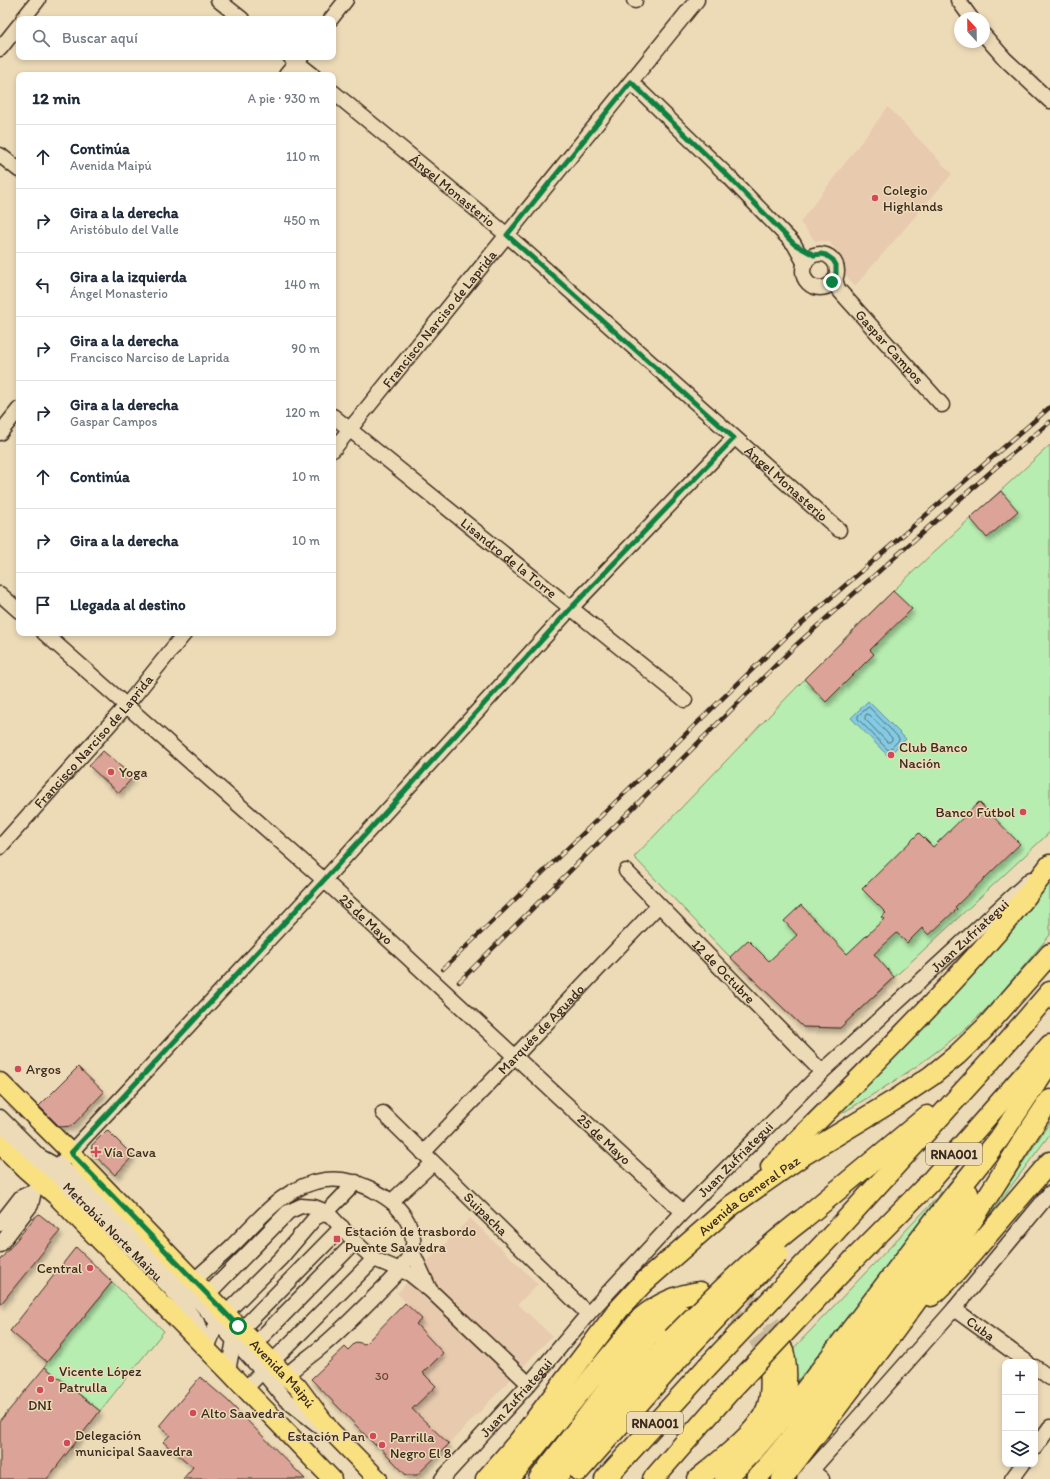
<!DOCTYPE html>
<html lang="es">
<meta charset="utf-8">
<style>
body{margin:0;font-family:Itim,sans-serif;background:#f6f6f7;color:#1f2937}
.controls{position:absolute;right:12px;bottom:12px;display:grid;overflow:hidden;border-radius:8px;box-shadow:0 2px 6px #0003}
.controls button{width:36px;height:36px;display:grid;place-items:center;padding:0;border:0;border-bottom:1px solid #e0e1e3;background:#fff;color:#1f2937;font:20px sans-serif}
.compass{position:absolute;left:954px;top:12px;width:36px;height:36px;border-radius:50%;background:#fff;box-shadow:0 2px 6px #0003;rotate:338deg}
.stop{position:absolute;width:12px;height:12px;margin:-9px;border:3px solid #0b8043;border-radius:50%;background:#fff}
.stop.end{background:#0b8043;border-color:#fff;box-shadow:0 1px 4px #0008}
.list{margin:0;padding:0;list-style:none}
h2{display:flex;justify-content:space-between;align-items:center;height:52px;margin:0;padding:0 16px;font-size:17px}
h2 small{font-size:13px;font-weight:400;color:#747a83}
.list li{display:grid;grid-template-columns:26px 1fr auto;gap:12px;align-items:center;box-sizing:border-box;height:64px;padding:0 16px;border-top:1px solid #e0e1e3}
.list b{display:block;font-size:15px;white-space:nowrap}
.list p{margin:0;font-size:13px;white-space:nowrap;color:#747a83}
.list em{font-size:13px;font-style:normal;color:#747a83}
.icon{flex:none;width:22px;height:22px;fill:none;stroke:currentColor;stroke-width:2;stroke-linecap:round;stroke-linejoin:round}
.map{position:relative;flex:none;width:1050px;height:1479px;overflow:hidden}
.search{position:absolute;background:#fff;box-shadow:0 2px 6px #0003;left:16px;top:16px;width:320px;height:44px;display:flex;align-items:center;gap:10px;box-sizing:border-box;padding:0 14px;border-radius:8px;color:#747a83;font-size:15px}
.panel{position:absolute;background:#fff;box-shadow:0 2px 6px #0003;left:16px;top:72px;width:320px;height:564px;border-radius:8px}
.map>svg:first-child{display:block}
.built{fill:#e8caae}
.green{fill:#b7edb0;stroke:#798c67}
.water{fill:#83cbe4;stroke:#668b95}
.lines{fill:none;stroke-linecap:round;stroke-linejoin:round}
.shore{stroke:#586a6d;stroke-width:1}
.building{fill:#dca398;stroke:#3b2a1e;filter:url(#shadow)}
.highway-tunnel{stroke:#c9b899;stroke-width:20;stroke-dasharray:20 10;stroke-linecap:butt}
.minor-casing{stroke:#3b2a1e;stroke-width:17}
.major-casing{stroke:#3b2a1e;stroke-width:21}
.highway-casing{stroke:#3b2a1e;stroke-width:23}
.minor{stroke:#eddbb8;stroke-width:14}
.major{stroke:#f9e181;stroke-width:18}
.highway{stroke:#f9e181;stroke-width:20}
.rail-casing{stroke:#3b2a1e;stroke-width:4.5}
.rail{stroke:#eddbb8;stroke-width:3;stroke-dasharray:9;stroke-linecap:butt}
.highway-bridge-casing{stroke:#3b2a1e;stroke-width:23;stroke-linecap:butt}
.highway-bridge{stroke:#f9e181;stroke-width:20}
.route{stroke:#0b8043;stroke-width:5}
.poi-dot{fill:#d1495b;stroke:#eddbb8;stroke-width:1.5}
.labels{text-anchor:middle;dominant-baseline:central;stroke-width:3;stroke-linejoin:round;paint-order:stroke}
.number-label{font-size:12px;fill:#63483c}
.shield{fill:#eddbb8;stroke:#705f4c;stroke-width:1}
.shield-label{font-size:13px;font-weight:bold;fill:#3b2a1e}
.street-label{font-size:14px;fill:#3b2a1e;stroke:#eddbb8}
.poi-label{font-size:14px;fill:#3b2a1e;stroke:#eddbb8;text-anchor:start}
</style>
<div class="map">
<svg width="1050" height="1479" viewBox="0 0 1050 1479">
<defs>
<filter id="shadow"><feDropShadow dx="2.5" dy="4.5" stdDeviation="2" flood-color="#0004"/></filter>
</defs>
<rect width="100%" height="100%" fill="#eddbb8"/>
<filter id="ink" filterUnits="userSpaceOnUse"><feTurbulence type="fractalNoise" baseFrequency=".025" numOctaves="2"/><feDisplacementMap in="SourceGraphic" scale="8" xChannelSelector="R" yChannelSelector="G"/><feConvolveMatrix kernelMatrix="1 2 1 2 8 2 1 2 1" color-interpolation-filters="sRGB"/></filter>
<g filter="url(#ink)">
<path class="built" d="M 888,107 L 952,174 L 855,286 L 845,274 L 844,262 L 829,241 L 815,241 L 800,222 Z
M 470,1218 L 538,1284 L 518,1304 L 552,1336 L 449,1444 L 413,1409 L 397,1425 L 336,1404 L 421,1319 L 397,1293 Z"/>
<path class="green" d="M 1050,445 L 1050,832 L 840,1028 L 803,1027 L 730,957 L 634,857 C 720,768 804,677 893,591 C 944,541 998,494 1050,445 Z
M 1050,880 L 1050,935 C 1029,959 1010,984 988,1007 C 942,1054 883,1089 827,1122 Z
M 1050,1122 L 1050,1134 L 991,1213 L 990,1212 Z
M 963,1167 L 965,1168 L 799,1387 L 795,1386 L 791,1351 L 931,1204 Z
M 112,1282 L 164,1331 L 100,1411 L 45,1367 L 47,1362 Z"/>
<path class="water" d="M 868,701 L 906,739 L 888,756 L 851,718 Z"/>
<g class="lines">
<path class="shore" d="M 869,707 L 899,738 L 899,740 L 889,750 L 887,749 L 858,719 L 858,716 Z
M 867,714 L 870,715 L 892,738 L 892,740 L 890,742 L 887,742 L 865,719 L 865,717 Z"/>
</g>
<path class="building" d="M 1001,491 L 1018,511 L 987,538 L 970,518 Z
M 893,591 L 912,609 L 870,650 L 874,654 L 826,702 L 804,679 Z
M 103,751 L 133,777 L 119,793 L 89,766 Z
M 979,802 L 1020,844 L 955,907 L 957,909 L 929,935 L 922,928 L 907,943 L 897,933 L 874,954 L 894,977 L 840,1028 L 803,1027 L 730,957 L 748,940 L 769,961 L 797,935 L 784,921 L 801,905 L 847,954 L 884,919 L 881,917 L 886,913 L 862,889 L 919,833 L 933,847 Z
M 78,1067 L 104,1092 L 72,1126 L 60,1127 L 39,1106 Z
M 107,1130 L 133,1156 L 115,1175 L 91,1152 L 92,1145 Z
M 39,1214 L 60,1231 L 0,1305 L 0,1260 L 35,1217 Z
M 76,1247 L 112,1282 L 47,1362 L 10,1331 Z
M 405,1303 L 422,1319 L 416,1324 L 443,1353 L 423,1373 L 436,1386 L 412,1409 L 449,1444 L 417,1475 L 406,1475 L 377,1444 L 375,1445 L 311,1379 L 345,1347 L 348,1350 L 356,1342 L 365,1344 Z
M 45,1367 L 100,1411 L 47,1479 L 0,1479 L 0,1421 Z
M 200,1377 L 227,1400 L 305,1479 L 183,1479 L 193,1467 L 163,1442 L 170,1435 L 159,1426 Z"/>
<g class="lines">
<path class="highway-tunnel" d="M 721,1292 C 753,1298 773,1319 783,1350
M 705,1311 C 739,1311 762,1333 770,1365"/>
<g class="minor-casing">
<g id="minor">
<path d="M 218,0 L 242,19"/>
<path d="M 634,0 L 635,1"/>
<path d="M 958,0 L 971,18"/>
<path d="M 23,19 L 38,0"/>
<path d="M 331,19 L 346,0"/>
<path d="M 984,35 L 1005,59 L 1050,101"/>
<path d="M 0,49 L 19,25"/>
<path d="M 290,57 L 313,75"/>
<path d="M 286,75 L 301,57"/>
<path d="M 631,82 L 729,177 L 794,244 L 805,264"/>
<path id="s1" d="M 333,92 L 507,235 L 839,530"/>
<path d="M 0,155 L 19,170"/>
<circle cx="820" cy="271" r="17"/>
<path id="s2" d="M 835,279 L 838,289 L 942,405"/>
<path id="s3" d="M 333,416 L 685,700"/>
<path d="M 0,433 L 19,409"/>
<path id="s4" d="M 333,450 L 697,0"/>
<path d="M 0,594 L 19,611"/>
<path id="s5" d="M 44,633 L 324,880 L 683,1212"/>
<path id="s6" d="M 0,847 L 126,706 L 185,633"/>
<path id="s7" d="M 626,871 L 822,1072"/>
<path id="s8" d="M 383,1113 L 588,1314"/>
<path d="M 0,1117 L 39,1156 L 75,1176 L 199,1302 L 262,1371 L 285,1399 L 323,1429"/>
<path id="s9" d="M 0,1131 L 31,1163 L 66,1185 L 171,1289 L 197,1322 L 206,1347"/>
<path id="s10" d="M 423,1153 L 659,905"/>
<path d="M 392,1201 L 433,1163"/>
<path d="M 0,1224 L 21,1197 L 34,1191 L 58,1166 L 324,880 L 571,608 L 734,438"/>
<path d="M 0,1245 L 31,1205 L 34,1191"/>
<path d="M 412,1251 L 429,1288"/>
<path d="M 186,1288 C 200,1274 216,1261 231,1247 C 260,1219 283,1186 325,1180 C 341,1178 354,1181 369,1188 C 378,1193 389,1198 396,1206 C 407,1217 418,1237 411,1253 C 403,1268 392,1279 381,1290 C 361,1310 341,1331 319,1349 C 308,1358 297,1365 286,1376"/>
<path d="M 171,1289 L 199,1302 L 208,1294 L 288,1212 L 301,1206 L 314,1207 L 327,1212 L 355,1242 L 374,1259 L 410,1274 L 430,1290 L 529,1384"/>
<path id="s11" d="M 954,1309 L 1027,1362"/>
<path d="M 207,1349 L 217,1322 L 281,1258 L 315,1218 L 327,1212 L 356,1182"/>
<path d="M 249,1350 L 355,1242"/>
<path d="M 1035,1367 L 1050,1378"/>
<path d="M 228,1371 L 234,1340 L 242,1329 L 342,1227"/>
<path d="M 245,1389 L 374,1259"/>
<path d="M 1035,1448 L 1050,1427"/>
<path d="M 811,1470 L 822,1479"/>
<path id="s12" d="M 442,1479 L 529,1384 L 588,1314 L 683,1212 L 822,1072 L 1031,879"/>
<path d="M 804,1479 L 954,1309 L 1050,1193"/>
<path d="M 1012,1479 L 1023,1464"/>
</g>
</g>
<g class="major-casing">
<g id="major">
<path id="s13" d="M 0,1082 L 84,1166 L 286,1376 L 297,1386 L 330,1430 L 378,1479"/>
<path d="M 0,1144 L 25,1169 L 55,1195 L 228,1371 L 332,1479"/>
</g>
</g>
<g class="highway-casing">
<g id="highway">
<path d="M 771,1167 C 848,1090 926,1014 998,931 C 1016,910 1033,887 1050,865"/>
<path d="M 803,1219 L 927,1116"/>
<path d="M 832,1235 L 988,1064 L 1050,992"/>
<path d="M 854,1259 L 929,1183 L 1050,1045"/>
<path d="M 931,1296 L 956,1272 L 1050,1162"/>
<path d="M 778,1418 C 787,1395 789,1374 783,1350"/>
<path d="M 579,1471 L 686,1350"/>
<path d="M 557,1476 L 673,1338"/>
<path id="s14" d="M 486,1479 L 519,1441 L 619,1309 L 643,1283 L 732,1205 L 802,1156 L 898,1098 L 931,1076 L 957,1055 L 985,1028 L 1050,954"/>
<path d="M 509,1479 L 641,1318 C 659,1303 677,1295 700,1292"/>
<path d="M 539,1479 L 648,1337 L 667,1322 L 682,1315"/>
<path d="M 605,1479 L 707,1367"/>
<path d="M 653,1479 L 730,1391"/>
<path d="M 698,1479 C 718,1462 761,1431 768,1405 C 772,1392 771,1378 770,1365"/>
<path d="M 725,1479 L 756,1448 L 803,1393 L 940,1213 L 999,1139 L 1050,1062"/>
<path d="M 756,1479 C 794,1437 827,1390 861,1345 C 898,1295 937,1247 968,1193"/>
<path d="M 782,1479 C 838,1405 896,1332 949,1255 C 984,1205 1015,1151 1050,1100"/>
</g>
</g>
<use href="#minor" class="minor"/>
<use href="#major" class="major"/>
<use href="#highway" class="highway"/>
<g class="rail-casing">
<path id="rail" d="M 443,969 L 787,636 L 1050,407
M 459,982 L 795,646 L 995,468 L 1050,422"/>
</g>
<use href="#rail" class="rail"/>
<g class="highway-bridge-casing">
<path id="highway-bridge" d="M 673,1338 C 714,1296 756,1255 803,1219
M 686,1350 L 778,1253
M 707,1367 L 832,1235
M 730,1391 L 854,1259"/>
</g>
<use href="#highway-bridge" class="highway-bridge"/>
</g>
</g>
<g class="lines" filter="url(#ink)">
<path class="route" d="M 238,1326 L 71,1153 L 324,880 L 571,608 L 734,438 L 507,235 L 631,82 L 729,177 L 794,244 L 814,255 L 821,254 L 826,255 L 833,260 L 836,265 L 836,274 L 832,282"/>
</g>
<g class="poi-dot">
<circle cx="875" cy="198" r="4"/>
<circle cx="891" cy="755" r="4"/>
<circle cx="111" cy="772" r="4"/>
<circle cx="1023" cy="812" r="4"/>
<circle cx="18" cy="1069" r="4"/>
<path d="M94 1146h4v4h4v4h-4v4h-4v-4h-4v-4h4z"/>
<rect x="333" y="1235" width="8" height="8" rx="2"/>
<circle cx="90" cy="1268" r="4"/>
<circle cx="51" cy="1379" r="4"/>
<circle cx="40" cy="1390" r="4"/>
<circle cx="193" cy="1413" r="4"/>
<circle cx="373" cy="1436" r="4"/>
<circle cx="67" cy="1443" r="4"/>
<circle cx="382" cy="1445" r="4"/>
</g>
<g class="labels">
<g class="number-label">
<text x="382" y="1376">30</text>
</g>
<g class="shield">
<rect x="926" y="1143" width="56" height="22" rx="3"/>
<rect x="627" y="1412" width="56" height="22" rx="3"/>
</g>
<g class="shield-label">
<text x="954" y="1154">RNA001</text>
<text x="655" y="1423">RNA001</text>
</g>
<g class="street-label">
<text stroke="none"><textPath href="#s1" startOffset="155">Ángel Monasterio</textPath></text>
<text stroke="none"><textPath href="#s4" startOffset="169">Francisco Narciso de Laprida</textPath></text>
<text stroke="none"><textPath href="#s2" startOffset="88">Gaspar Campos</textPath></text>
<text stroke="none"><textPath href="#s1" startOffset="599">Ángel Monasterio</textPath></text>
<text stroke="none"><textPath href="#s3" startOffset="226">Lisandro de la Torre</textPath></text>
<text stroke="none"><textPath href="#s6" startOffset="141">Francisco Narciso de Laprida</textPath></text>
<text stroke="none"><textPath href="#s5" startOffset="431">25 de Mayo</textPath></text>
<text stroke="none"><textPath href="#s12" startOffset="758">Juan Zufriategui</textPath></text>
<text stroke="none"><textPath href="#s7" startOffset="140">12 de Octubre</textPath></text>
<text stroke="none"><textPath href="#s10" startOffset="171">Marqués de Aguado</textPath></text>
<text stroke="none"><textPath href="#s5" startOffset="755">25 de Mayo</textPath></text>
<text stroke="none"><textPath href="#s12" startOffset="434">Juan Zufriategui</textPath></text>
<text stroke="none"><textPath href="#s14" startOffset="389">Avenida General Paz</textPath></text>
<text stroke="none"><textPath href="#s8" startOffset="144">Suipacha</textPath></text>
<text stroke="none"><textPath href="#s9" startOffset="152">Metrobús Norte Maipu</textPath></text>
<text stroke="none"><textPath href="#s11" startOffset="33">Cuba</textPath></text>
<text stroke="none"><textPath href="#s13" startOffset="406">Avenida Maipú</textPath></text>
<text stroke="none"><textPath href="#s12" startOffset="110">Juan Zufriategui</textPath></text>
</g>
<g class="poi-label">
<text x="883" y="190">Colegio<tspan x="883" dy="16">Highlands</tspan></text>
<text x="899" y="747">Club Banco<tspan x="899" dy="16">Nación</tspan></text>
<text x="119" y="772">Yoga</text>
<text x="1015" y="812" text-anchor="end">Banco Fútbol</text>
<text x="26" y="1069">Argos</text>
<text x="104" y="1152">Vía Cava</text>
<text x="345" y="1231">Estación de trasbordo<tspan x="345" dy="16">Puente Saavedra</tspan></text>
<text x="82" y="1268" text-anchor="end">Central</text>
<text x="59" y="1371">Vicente López<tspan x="59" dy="16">Patrulla</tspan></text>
<text x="40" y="1405" text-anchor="middle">DNI</text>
<text x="201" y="1413">Alto Saavedra</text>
<text x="75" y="1435">Delegación<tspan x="75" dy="16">municipal Saavedra</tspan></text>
<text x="365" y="1436" text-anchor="end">Estación Pan</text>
<text x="390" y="1437">Parrilla<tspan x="390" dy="16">Negro El 8</tspan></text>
</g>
</g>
</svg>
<div class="controls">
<button>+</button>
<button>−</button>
<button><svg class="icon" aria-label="layers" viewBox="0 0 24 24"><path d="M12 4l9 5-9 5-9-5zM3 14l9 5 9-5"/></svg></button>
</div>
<svg class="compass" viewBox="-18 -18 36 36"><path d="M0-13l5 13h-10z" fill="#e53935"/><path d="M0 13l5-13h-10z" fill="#747a83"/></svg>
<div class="stop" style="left:238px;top:1326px"></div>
<div class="stop end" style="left:832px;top:282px"></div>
<div class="search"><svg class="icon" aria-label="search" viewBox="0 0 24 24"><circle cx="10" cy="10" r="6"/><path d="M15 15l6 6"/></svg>Buscar aquí</div>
<section class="panel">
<h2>12 min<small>A pie · 930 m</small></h2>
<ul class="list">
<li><svg class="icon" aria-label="ahead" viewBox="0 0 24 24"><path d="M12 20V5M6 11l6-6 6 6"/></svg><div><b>Continúa</b><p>Avenida Maipú</p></div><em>110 m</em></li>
<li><svg class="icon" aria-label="right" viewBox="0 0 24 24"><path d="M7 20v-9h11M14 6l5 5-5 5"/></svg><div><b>Gira a la derecha</b><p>Aristóbulo del Valle</p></div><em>450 m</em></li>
<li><svg class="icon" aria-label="left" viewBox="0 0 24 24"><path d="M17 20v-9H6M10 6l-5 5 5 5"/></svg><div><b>Gira a la izquierda</b><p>Ángel Monasterio</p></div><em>140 m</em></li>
<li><svg class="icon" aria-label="right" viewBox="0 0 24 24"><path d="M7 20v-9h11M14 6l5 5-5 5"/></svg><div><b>Gira a la derecha</b><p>Francisco Narciso de Laprida</p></div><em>90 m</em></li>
<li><svg class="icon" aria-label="right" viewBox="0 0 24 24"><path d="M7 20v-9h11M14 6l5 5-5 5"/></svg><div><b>Gira a la derecha</b><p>Gaspar Campos</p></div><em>120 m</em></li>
<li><svg class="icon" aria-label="ahead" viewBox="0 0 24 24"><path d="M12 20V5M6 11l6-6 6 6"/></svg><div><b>Continúa</b></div><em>10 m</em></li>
<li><svg class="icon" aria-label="right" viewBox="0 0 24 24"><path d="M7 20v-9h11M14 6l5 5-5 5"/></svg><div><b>Gira a la derecha</b></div><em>10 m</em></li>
<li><svg class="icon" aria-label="arrive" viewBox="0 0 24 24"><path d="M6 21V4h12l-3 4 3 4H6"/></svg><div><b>Llegada al destino</b></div></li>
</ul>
</section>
</div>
